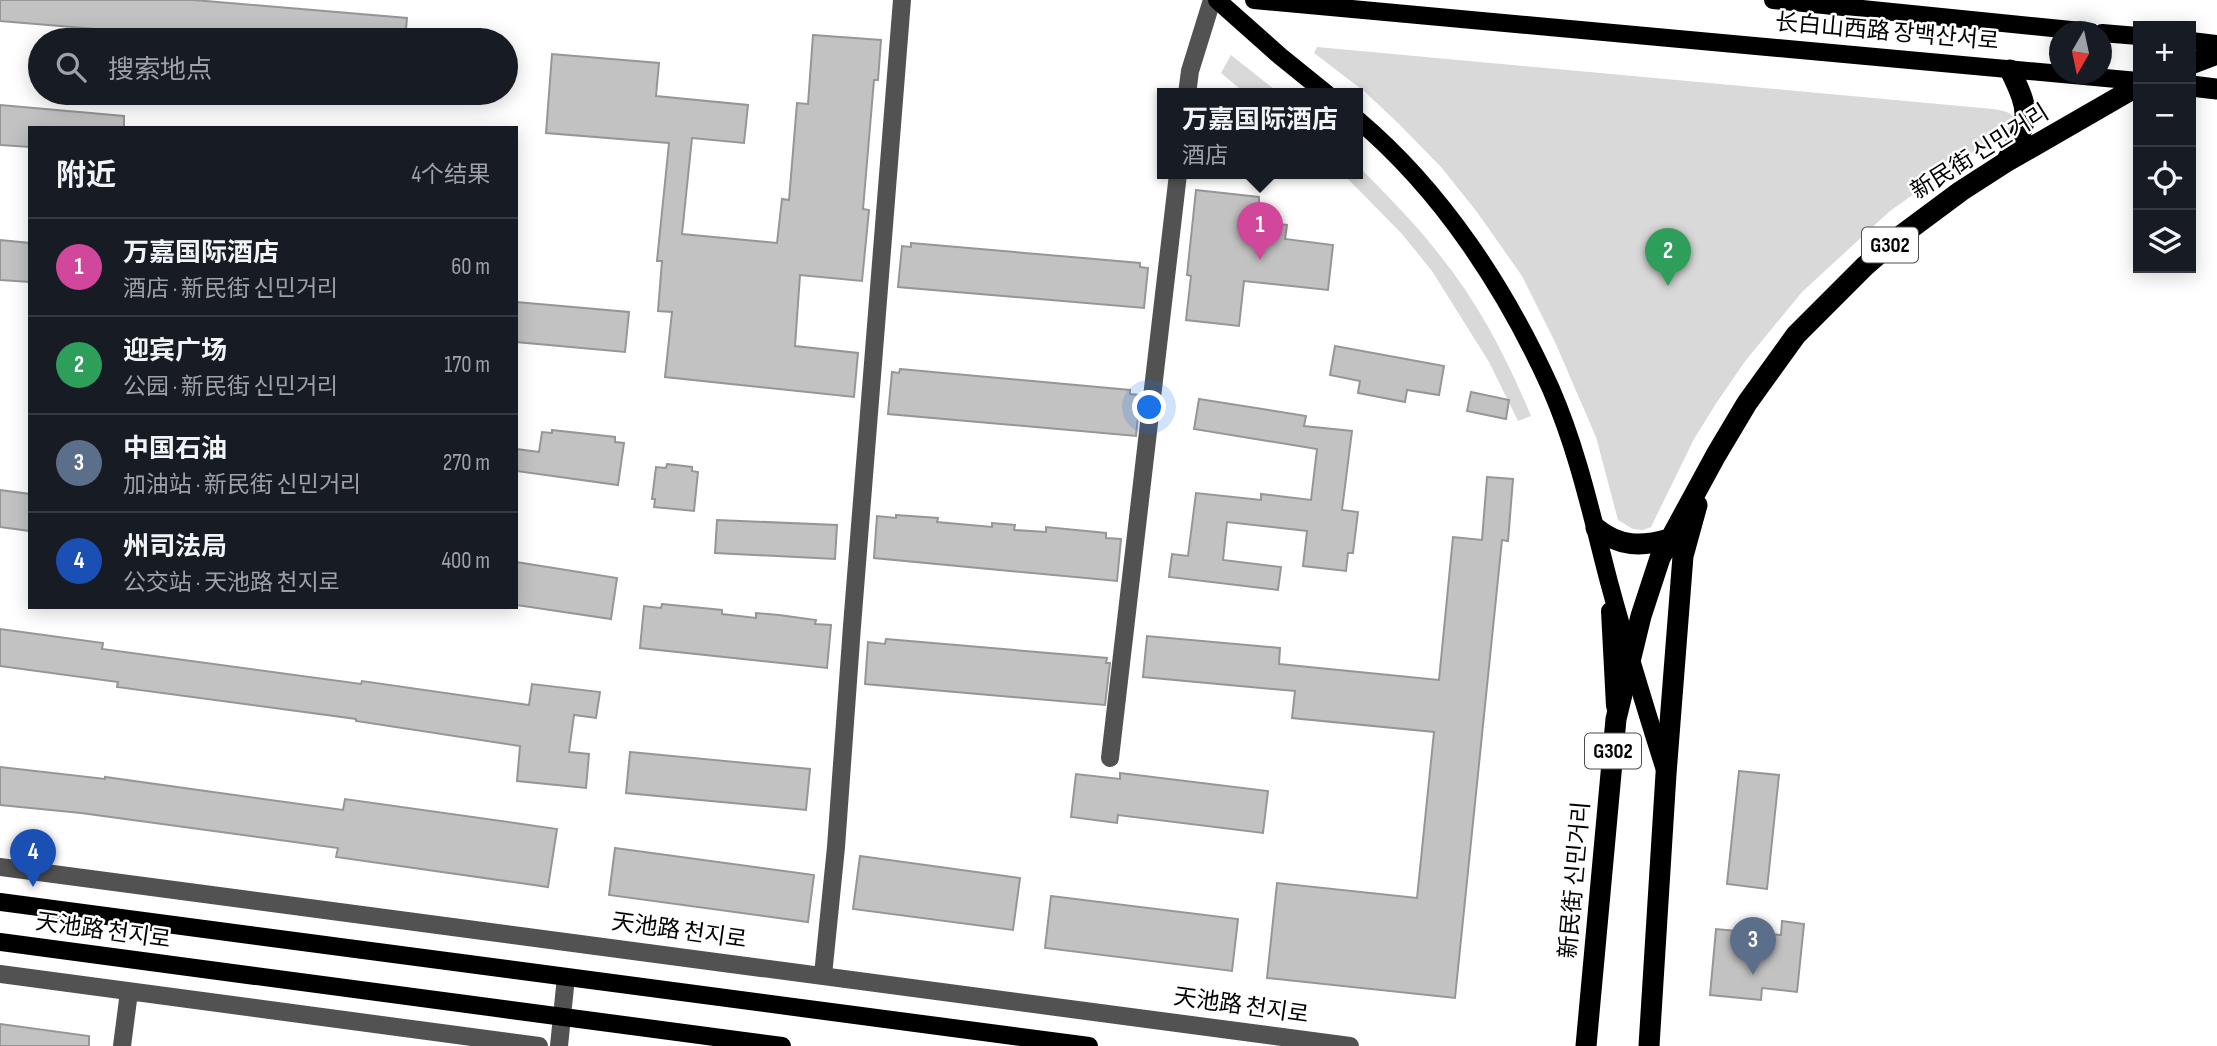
<!DOCTYPE html>
<html lang="zh">
<meta charset="utf-8">
<style>
body{margin:0;font-family:"Sofia Sans Condensed","Noto Sans SC","Noto Sans KR",sans-serif;background:#20242c;color:#f1f3f6}
.controls{position:absolute;right:21px;top:21px;display:grid;overflow:hidden;border-radius:0px;box-shadow:0 4px 18px #0003}
.controls button{width:63px;height:63px;display:grid;place-items:center;padding:0;border:0;border-bottom:2px solid #363941;background:#171b24;color:#f1f3f6;font:35px sans-serif}
.compass{position:absolute;left:2049px;top:21px;width:63px;height:63px;border-radius:50%;background:#171b24;box-shadow:0 4px 18px #0003;rotate:189deg}
.you{position:absolute;left:1150px;top:408px;width:24px;height:24px;margin:-18px;border:5px solid #fff;border-radius:50%;background:#1a73e8;box-shadow:0 0 0 10px #1a73e833}
.badge{display:grid;place-items:center;width:46px;height:46px;border-radius:50%;background:#858687;color:#fff;font-size:23px;font-weight:700}
.pin{position:absolute;translate:-50% -58px;filter:drop-shadow(0 2px 4px #0008)}
.pin::after{content:'';position:absolute;top:37px;width:24px;height:21px;background:inherit;clip-path:polygon(0 0,100% 0,50% 100%)}
.popup{position:absolute;left:1157px;top:88px;width:206px;height:91px;box-sizing:border-box;display:grid;place-content:center;border-radius:0px;background:#171b24;filter:drop-shadow(0 2px 5px #0005);font-size:23px;white-space:nowrap;color:#9ea1a6}
.popup b{font-size:26px;color:#f1f3f6}
.popup::after{content:'';position:absolute;left:50%;top:100%;margin-left:-14px;border:14px solid transparent;border-top-color:#171b24}
.list{margin:0;padding:0;list-style:none}
h2{display:flex;justify-content:space-between;align-items:center;height:91px;margin:0;padding:0 28px;font-size:30px}
h2 small{font-size:23px;font-weight:400;color:#9ea1a6}
.list li{display:grid;grid-template-columns:46px 1fr auto;gap:21px;align-items:center;box-sizing:border-box;height:98px;padding:0 28px;border-top:2px solid #363941}
.list b{display:block;font-size:26px;white-space:nowrap}
.list p{margin:0;font-size:23px;white-space:nowrap;color:#9ea1a6}
.list em{font-size:23px;font-style:normal;color:#9ea1a6}
.icon{flex:none;width:38px;height:38px;fill:none;stroke:currentColor;stroke-width:2;stroke-linecap:round;stroke-linejoin:round}
.map{position:relative;flex:none;width:2217px;height:1046px;overflow:hidden}
.search{position:absolute;background:#171b24;box-shadow:0 4px 18px #0003;left:28px;top:28px;width:490px;height:77px;display:flex;align-items:center;gap:18px;box-sizing:border-box;padding:0 24px;border-radius:38px;color:#9ea1a6;font-size:26px}
.panel{position:absolute;background:#171b24;box-shadow:0 4px 18px #0003;left:28px;top:126px;width:490px;height:483px;border-radius:0px}
.map>svg:first-child{display:block}
.green{fill:#d9d9d9}
.building{fill:#c2c2c2;stroke:#969696;stroke-width:2}
.lines{fill:none;stroke-linecap:round;stroke-linejoin:round}
.minor{stroke:#525252;stroke-width:18}
.major{stroke:#000;stroke-width:18}
.highway{stroke:#000;stroke-width:21}
.labels{text-anchor:middle;dominant-baseline:central;stroke-width:5;stroke-linejoin:round;paint-order:stroke}
.shield{fill:#fff;stroke:#4c4c4c;stroke-width:2}
.shield-label{font-size:21px;font-weight:bold;fill:#000}
.street-label{font-size:23px;fill:#000;stroke:#fff}
</style>
<div class="map">
<svg width="2217" height="1046" viewBox="0 0 2217 1046">
<rect width="100%" height="100%" fill="#fff"/>
<path class="green" d="M 1317,47 L 1993,109 C 2003,111 2014,111 2014,123 L 2007,135 L 1973,152 L 1890,211 L 1802,292 L 1746,360 L 1717,402 L 1694,439 L 1651,527 L 1643,530 L 1633,529 L 1618,520 L 1596,437 L 1555,342 L 1522,276 L 1477,212 L 1441,167 L 1399,124 L 1365,92 L 1314,53 Z
M 1231,55 L 1274,89 L 1279,94 L 1246,94 L 1221,73 Z
M 1358,166 C 1386,194 1414,222 1438,253 C 1478,302 1507,358 1531,416 L 1518,421 L 1489,362 L 1432,271 L 1402,234 L 1343,174 L 1358,174 Z"/>
<path class="building" d="M 0,0 L 194,0 L 407,18 L 405,40 L 203,40 L 203,38 L 0,21 Z
M 813,35 L 881,40 L 878,80 L 874,80 L 863,209 L 869,210 L 862,281 L 800,275 L 795,346 L 858,353 L 854,397 L 665,377 L 672,312 L 658,311 L 662,261 L 657,261 L 669,143 L 546,133 L 552,54 L 659,63 L 656,96 L 748,105 L 744,143 L 692,138 L 682,234 L 777,243 L 782,199 L 789,200 L 797,103 L 808,104 Z
M 0,105 L 124,116 L 124,128 L 30,128 L 30,147 L 0,145 Z
M 1196,190 L 1259,197 L 1259,206 L 1270,207 L 1268,223 L 1287,225 L 1285,239 L 1333,245 L 1328,290 L 1244,281 L 1239,326 L 1186,320 L 1191,276 L 1187,275 Z
M 0,240 L 30,243 L 30,282 L 0,280 Z
M 911,243 L 1140,263 L 1140,267 L 1148,268 L 1144,308 L 898,287 L 902,246 L 911,247 Z
M 516,302 L 629,312 L 625,352 L 516,342 Z
M 1335,346 L 1444,366 L 1439,395 L 1407,390 L 1405,402 L 1358,393 L 1360,381 L 1330,375 Z
M 900,369 L 1130,390 L 1130,394 L 1140,395 L 1136,436 L 888,414 L 892,372 L 899,373 Z
M 1471,392 L 1509,400 L 1506,419 L 1467,411 Z
M 1199,399 L 1306,416 L 1304,426 L 1352,431 L 1342,510 L 1358,512 L 1353,553 L 1348,553 L 1346,571 L 1303,566 L 1307,531 L 1227,522 L 1223,560 L 1281,567 L 1278,590 L 1169,577 L 1172,554 L 1188,556 L 1196,493 L 1261,500 L 1261,494 L 1311,500 L 1317,449 L 1194,429 Z
M 552,430 L 615,437 L 615,442 L 624,443 L 618,485 L 516,471 L 516,449 L 539,452 L 542,432 L 552,433 Z
M 667,464 L 692,467 L 692,471 L 698,472 L 694,511 L 654,507 L 655,499 L 652,499 L 656,467 L 666,468 Z
M 1487,477 L 1513,479 L 1508,541 L 1502,540 L 1455,998 L 1267,978 L 1277,883 L 1417,898 L 1434,732 L 1292,718 L 1295,691 L 1143,677 L 1147,636 L 1280,648 L 1279,664 L 1439,680 L 1453,537 L 1482,540 Z
M 0,490 L 30,494 L 30,531 L 0,527 Z
M 896,515 L 938,518 L 937,522 L 992,527 L 992,523 L 1015,525 L 1014,530 L 1046,532 L 1046,527 L 1106,533 L 1106,538 L 1121,539 L 1117,581 L 874,558 L 877,516 L 896,518 Z
M 717,520 L 837,525 L 835,559 L 715,553 Z
M 516,562 L 617,578 L 611,619 L 516,605 Z
M 662,604 L 722,610 L 722,614 L 756,618 L 756,613 L 779,615 L 816,620 L 815,624 L 831,625 L 827,668 L 640,648 L 644,606 L 661,608 Z
M 0,629 L 103,643 L 102,649 L 361,684 L 362,681 L 529,705 L 532,684 L 600,692 L 596,718 L 574,715 L 569,752 L 589,754 L 586,788 L 517,781 L 520,746 L 356,721 L 356,719 L 117,687 L 118,682 L 0,666 Z
M 886,639 L 1107,658 L 1106,663 L 1110,663 L 1105,705 L 865,684 L 868,642 L 885,644 Z
M 630,752 L 810,769 L 806,810 L 626,793 Z
M 0,767 L 105,779 L 105,777 L 343,810 L 345,799 L 557,829 L 548,887 L 336,857 L 338,848 L 81,813 L 0,805 Z
M 1739,771 L 1779,775 L 1767,889 L 1727,884 Z
M 1120,773 L 1268,791 L 1263,833 L 1118,815 L 1117,823 L 1071,817 L 1076,774 L 1120,779 Z
M 615,848 L 814,875 L 808,922 L 609,895 Z
M 860,856 L 1020,878 L 1013,930 L 853,909 Z
M 1051,896 L 1238,919 L 1232,971 L 1045,948 Z
M 1782,921 L 1804,924 L 1797,992 L 1762,988 L 1761,1000 L 1710,995 L 1716,929 L 1781,935 Z
M 0,1024 L 89,1036 L 89,1046 L 0,1046 Z"/>
<g class="lines">
<path class="minor" d="M 1187,94 L 1190,71 L 1212,0
M 1110,758 L 1178,174
M 0,867 L 1350,1046
M 0,974 L 539,1046
M 823,975 L 836,847 L 852,626 L 902,0
M 122,1046 L 129,992
M 559,1046 L 566,977"/>
<path class="major" d="M 1217,0 L 1280,56 L 1327,94
M 1254,0 L 2138,81
M 1773,0 L 2091,32
M 2102,33 L 2138,36
M 2191,41 L 2217,44
M 1358,120 C 1442,191 1506,289 1551,389 C 1578,451 1592,517 1609,582 C 1626,645 1645,707 1665,770
M 1610,611 L 1615,706
M 0,902 L 1089,1046
M 0,942 L 782,1046"/>
<path class="highway" d="M 2191,64 L 2217,54
M 2191,86 L 2217,89
M 2006,162 C 2029,119 2032,115 2010,70
M 1596,528 C 1619,547 1642,547 1669,539
M 1586,1046 L 1616,719 L 1641,616 L 1660,558 L 1716,455 L 1747,403 L 1796,335 L 1865,266 L 1895,240 L 1961,191 L 2006,162 L 2138,86
M 1649,1046 L 1666,774 L 1683,556 L 1697,505"/>
</g>
<g class="labels">
<g class="shield">
<rect x="1862" y="227.5" width="56" height="35" rx="5"/>
<rect x="1585" y="733.5" width="56" height="35" rx="5"/>
</g>
<g class="shield-label">
<text x="1890" y="245">G302</text>
<text x="1613" y="751">G302</text>
</g>
<g class="street-label">
<text transform="translate(1887 32) rotate(5)">长白山西路 장백산서로</text>
<text transform="translate(1980 152) rotate(-32)">新民街 신민거리</text>
<text transform="translate(1575 880) rotate(-85)">新民街 신민거리</text>
<text transform="translate(103 931) rotate(8)">天池路 천지로</text>
<text transform="translate(679 931) rotate(8)">天池路 천지로</text>
<text transform="translate(1241 1006) rotate(8)">天池路 천지로</text>
</g>
</g>
</svg>
<div class="controls">
<button>+</button>
<button>−</button>
<button><svg class="icon" aria-label="locate" viewBox="0 0 24 24"><circle cx="12" cy="12" r="6"/><path d="M12 2v4M12 18v4M2 12h4M18 12h4"/></svg></button>
<button><svg class="icon" aria-label="layers" viewBox="0 0 24 24"><path d="M12 4l9 5-9 5-9-5zM3 14l9 5 9-5"/></svg></button>
</div>
<svg class="compass" viewBox="-18 -18 36 36"><path d="M0-13l5 13h-10z" fill="#e53935"/><path d="M0 13l5-13h-10z" fill="#9ea1a6"/></svg>
<div class="you"></div>
<div class="pin badge" style="left:1260px;top:260px;background:#d1479c">1</div>
<div class="popup"><b>万嘉国际酒店</b>酒店</div>
<div class="pin badge" style="left:1668px;top:286px;background:#2e9e5b">2</div>
<div class="pin badge" style="left:1753px;top:975px;background:#5c6f8a">3</div>
<div class="pin badge" style="left:33px;top:887px;background:#1a4fb4">4</div>
<div class="search"><svg class="icon" aria-label="search" viewBox="0 0 24 24"><circle cx="10" cy="10" r="6"/><path d="M15 15l6 6"/></svg>搜索地点</div>
<section class="panel">
<h2>附近<small>4个结果</small></h2>
<ul class="list">
<li><span class="badge" style="background:#d1479c">1</span><div><b>万嘉国际酒店</b><p>酒店 · 新民街 신민거리</p></div><em>60 m</em></li>
<li><span class="badge" style="background:#2e9e5b">2</span><div><b>迎宾广场</b><p>公园 · 新民街 신민거리</p></div><em>170 m</em></li>
<li><span class="badge" style="background:#5c6f8a">3</span><div><b>中国石油</b><p>加油站 · 新民街 신민거리</p></div><em>270 m</em></li>
<li><span class="badge" style="background:#1a4fb4">4</span><div><b>州司法局</b><p>公交站 · 天池路 천지로</p></div><em>400 m</em></li>
</ul>
</section>
</div>
